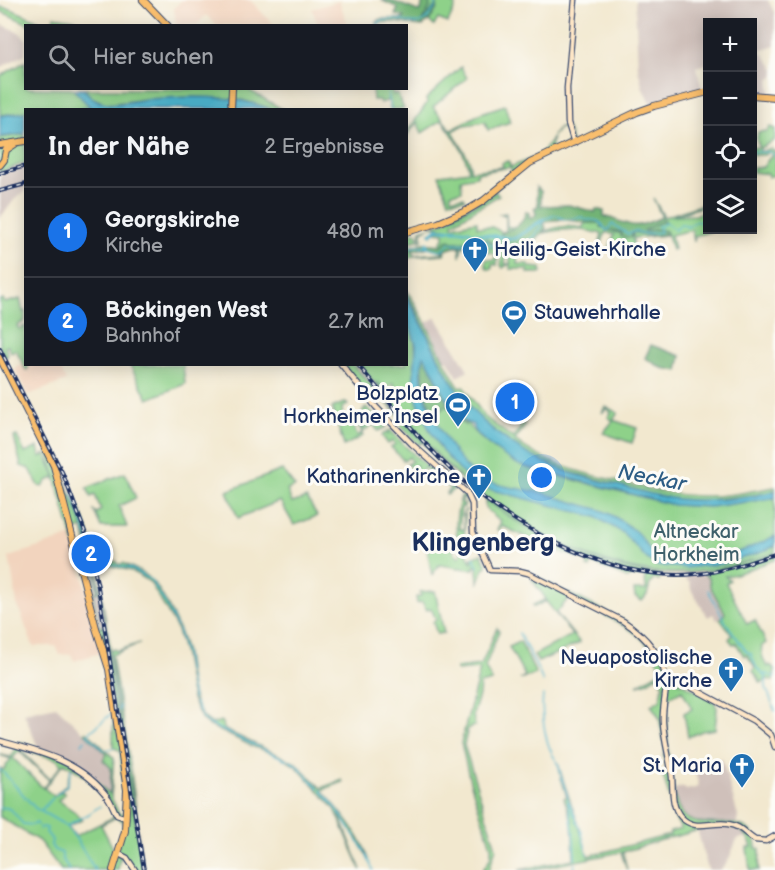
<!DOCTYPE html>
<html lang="de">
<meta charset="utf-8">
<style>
body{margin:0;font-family:"Balsamiq Sans",sans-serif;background:#242831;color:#f1f3f6}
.controls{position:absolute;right:18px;top:18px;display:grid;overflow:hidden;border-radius:0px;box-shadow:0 3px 15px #0003}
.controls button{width:54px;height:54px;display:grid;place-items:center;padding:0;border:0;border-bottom:2px solid #363941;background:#171b24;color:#f1f3f6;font:30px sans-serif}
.you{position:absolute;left:542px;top:478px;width:21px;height:21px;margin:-15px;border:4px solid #fff;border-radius:50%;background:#1a73e8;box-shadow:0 0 0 9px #1a73e833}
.badge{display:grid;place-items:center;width:39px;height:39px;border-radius:50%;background:#1a73e8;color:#fff;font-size:20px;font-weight:700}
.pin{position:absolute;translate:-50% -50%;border:3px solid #fff;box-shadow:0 2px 6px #0006}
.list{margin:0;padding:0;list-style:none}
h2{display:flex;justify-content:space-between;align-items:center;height:78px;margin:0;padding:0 24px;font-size:26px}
h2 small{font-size:20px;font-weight:400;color:#9ea1a6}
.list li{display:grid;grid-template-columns:39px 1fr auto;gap:18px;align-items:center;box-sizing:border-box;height:90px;padding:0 24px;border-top:2px solid #363941}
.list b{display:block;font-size:22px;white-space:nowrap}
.list p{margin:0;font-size:20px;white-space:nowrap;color:#9ea1a6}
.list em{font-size:20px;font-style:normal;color:#9ea1a6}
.icon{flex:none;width:33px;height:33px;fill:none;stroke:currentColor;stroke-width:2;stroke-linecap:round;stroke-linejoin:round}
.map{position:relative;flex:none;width:775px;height:870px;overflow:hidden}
.search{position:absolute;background:#171b24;box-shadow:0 3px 15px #0003;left:24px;top:24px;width:384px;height:66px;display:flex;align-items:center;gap:15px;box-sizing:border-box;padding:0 21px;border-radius:0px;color:#9ea1a6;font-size:22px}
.panel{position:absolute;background:#171b24;box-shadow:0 3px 15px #0003;left:24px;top:108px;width:384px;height:258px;border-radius:0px}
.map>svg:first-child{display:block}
.built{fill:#f2d4be}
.industrial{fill:#cfc0ba}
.green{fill:#8ed189;stroke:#548074;stroke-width:1.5;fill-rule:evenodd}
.forest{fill:#72b375;stroke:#46716a;stroke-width:1.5}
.water{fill:#4eb3cd;stroke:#347196;stroke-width:1.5}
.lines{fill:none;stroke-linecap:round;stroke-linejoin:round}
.stream{stroke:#4eb3cd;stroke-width:1.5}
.canal{stroke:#4eb3cd;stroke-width:3}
.secondary-casing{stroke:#3b4b6f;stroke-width:7}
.primary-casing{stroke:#3b4b6f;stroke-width:8}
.secondary{stroke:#fde5c5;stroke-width:4.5}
.primary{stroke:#f9be6d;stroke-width:6}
.rail-casing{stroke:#1b2f5e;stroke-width:4}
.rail{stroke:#fdfcf7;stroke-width:1.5;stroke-dasharray:4.5;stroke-linecap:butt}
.labels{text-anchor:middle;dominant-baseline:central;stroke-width:6;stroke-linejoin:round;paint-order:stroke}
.poi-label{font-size:20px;fill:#1b2f5e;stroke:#fdfcf7;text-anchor:end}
.park-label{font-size:20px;fill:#3e606b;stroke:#fdfcf7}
.water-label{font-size:21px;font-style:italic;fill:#2d5d85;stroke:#fdfcf7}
.district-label{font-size:26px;font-weight:bold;fill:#1b2f5e;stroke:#fdfcf7}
</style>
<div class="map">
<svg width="775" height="870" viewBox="0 0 775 870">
<rect width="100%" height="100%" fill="#fdfcf7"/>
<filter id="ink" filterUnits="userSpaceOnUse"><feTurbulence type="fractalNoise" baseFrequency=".0167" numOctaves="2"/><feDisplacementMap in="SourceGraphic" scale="12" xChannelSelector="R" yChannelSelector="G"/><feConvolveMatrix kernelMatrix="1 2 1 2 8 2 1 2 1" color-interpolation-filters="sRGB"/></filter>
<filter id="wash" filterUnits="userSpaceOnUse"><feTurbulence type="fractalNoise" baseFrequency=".008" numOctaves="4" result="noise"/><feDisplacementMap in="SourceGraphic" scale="24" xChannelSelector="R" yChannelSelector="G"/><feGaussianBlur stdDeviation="1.35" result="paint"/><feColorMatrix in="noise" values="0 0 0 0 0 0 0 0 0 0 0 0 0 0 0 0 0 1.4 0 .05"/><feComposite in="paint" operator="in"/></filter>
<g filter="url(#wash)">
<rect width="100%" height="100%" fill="#f2e8cf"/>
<path class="built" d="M 182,0 L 250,0 L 274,25 L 216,25 L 206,15 L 197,25 L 176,25 L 174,8 Z
M 339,1 L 347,22 L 333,25 L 318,25 L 312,9 Z
M 25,357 L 26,364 L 59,365 L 66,381 L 28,395 L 14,369 L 22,365 L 20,360 Z
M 72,536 L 103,652 L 74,661 L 71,654 L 60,655 L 56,646 L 33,646 L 17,604 L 9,557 Z"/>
<path class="industrial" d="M 635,0 L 768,0 L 775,14 L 775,45 L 760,50 L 775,69 L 774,77 L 769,79 L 771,95 L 753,93 L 752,22 L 708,22 L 707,64 L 696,67 L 703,92 L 652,106 L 643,89 L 638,69 Z
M 0,24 L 19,32 L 26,39 L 25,54 L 0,68 Z
M 25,165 L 25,192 L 15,199 L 0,218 L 0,172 Z
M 436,317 L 468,370 L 458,377 L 447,359 L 443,361 L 433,340 L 435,339 L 426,323 Z
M 353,365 L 359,365 L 434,451 L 476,491 L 520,521 L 581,553 L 638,570 L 667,573 L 686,573 L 732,565 L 775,553 L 775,554 L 701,574 L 709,578 L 710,586 L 725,613 L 717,620 L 713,614 L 708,617 L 691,590 L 690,583 L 684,578 L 690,576 L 660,575 L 614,567 L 573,551 L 513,519 L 494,506 L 445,465 Z
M 16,379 L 63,471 L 78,506 L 89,542 L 99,587 L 145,870 L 143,870 L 103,626 L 99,626 L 93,593 L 98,592 L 87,541 L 67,485 L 14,380 Z
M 56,706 L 105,753 L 110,768 L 110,794 L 107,793 L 101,787 L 102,785 L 76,764 L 39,750 L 24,713 Z
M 722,758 L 738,816 L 737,823 L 701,824 L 693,822 L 680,813 L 676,805 L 674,789 L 684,787 L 686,790 L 699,787 L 695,772 L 706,770 Z
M 725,826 L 740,830 L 746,837 L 738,839 L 736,842 L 728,861 L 721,870 L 708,870 L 697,829 Z"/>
<path class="green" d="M 429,0 L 447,0 L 456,5 L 448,23 L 438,19 L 434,26 L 429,21 L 437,9 L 437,5 L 425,20 L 420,23 L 430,3 Z
M 0,7 L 11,9 L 48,25 L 49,21 L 53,22 L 54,16 L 73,19 L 91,25 L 31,25 L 0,11 Z
M 25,62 L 26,88 L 73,89 L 85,99 L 91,107 L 79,110 L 26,110 L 25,112 L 0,115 L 0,76 Z
M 461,67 L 467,78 L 433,107 L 451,130 L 481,113 L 505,105 L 510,122 L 488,130 L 485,122 L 464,125 L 453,131 L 469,160 L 471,171 L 503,167 L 502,163 L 508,161 L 511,167 C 531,158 541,159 553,137 L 551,144 L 552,150 L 564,146 L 570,140 L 566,128 L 559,128 L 553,136 C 556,130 560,126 567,127 L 572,142 L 531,161 L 480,202 L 453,216 L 453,213 L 474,204 L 487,194 L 487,196 L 519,169 L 512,173 L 510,167 L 477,173 L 477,176 L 461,179 L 462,191 L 451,193 L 451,198 L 464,197 L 465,199 L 449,201 L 439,175 L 469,171 C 465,152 454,136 442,120 L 422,133 L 417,122 L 407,135 L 407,132 L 427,103 L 426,99 Z
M 84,89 L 247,89 L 282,109 L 271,109 L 242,100 L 195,97 L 146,99 L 108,104 L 90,97 Z
M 372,89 L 392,89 L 393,95 L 397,93 L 404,109 L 390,109 L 389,100 L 380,103 L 379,100 L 373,100 Z
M 770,127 L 775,129 L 775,140 L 760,148 L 760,152 L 771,148 L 771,150 L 775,151 L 775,175 L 768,177 L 768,174 L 753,172 L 753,168 L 763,167 L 772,154 L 769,152 L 764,155 L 753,155 L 752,148 L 759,147 L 757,140 L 758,132 L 767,131 Z
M 25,134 L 25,163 L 0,172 L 0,138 Z
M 496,192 L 499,195 L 453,223 L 453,226 L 477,221 L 477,227 L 492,227 L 502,232 L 506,231 L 506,215 L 498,214 L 506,213 L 507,227 L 512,227 L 512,231 L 503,232 L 509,240 C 505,243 499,242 495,245 C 486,241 484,245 475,245 C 461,243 455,241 440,245 L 442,239 L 444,239 L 444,233 L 435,232 L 431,235 L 430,233 L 444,228 L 432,226 L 422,231 L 422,240 L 420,241 L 421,230 L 444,222 Z
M 653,198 L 664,217 L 700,205 L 707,199 L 700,207 L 673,216 L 696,215 L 707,210 L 708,230 L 714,230 L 695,236 L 694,242 L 692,230 L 671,235 L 674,249 L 672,250 L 668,235 L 633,238 L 633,249 L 621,251 L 609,249 L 614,235 L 606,232 L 600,247 L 599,247 L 602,234 C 578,228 563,228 540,234 C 554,226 567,225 582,228 L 585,223 L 602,223 L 614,232 L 633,236 L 633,232 L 653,236 L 667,234 L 666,231 L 655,230 L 645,232 L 644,229 L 661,222 L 664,222 Z
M 415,232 L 418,234 L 418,240 L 408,242 L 410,246 L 412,246 L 414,255 L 442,253 C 450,241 465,248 477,248 C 485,248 494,245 501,246 C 508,247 512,252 518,256 L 517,264 L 529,264 L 529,267 L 541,268 L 542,273 L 528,273 L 528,269 L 510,269 L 510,252 L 507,252 L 505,264 L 509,264 L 503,268 L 501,265 L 502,252 L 497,254 L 497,265 L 492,264 L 492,269 L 487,269 L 485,263 L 487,259 L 494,260 L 496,254 L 462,246 L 460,257 L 460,247 C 454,247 446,247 444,254 L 413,256 L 407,259 L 407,234 Z
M 406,289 C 428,322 438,353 459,387 L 463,386 L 485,417 L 513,438 L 522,425 L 509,417 L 503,419 L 500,416 L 503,413 L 511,417 L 519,404 L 521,405 L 521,410 L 530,414 L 523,423 L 525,426 L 515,440 C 545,465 584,473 621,482 C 648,489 674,496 702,496 C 727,497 751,491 775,487 L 775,491 L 762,494 L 701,501 L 666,498 L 566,471 L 527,454 L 496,432 L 474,413 L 461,393 L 460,394 C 442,369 432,342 418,314 C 414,305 407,299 406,289 Z
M 3,299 L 5,303 L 20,299 L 23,312 L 25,311 L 25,321 L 17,326 L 19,329 L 25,326 L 26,364 L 28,365 L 28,369 L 26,370 L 16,350 L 11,352 L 8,346 L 5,347 L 8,355 L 5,358 L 0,348 L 0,300 Z
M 407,317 L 414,335 L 416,356 L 424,358 L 436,412 L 447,405 L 462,423 L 468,424 C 480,441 508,460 530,469 L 674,505 L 710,507 L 775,498 L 775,553 C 744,562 714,572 682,573 C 607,576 516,528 461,478 C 433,453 409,423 385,394 L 395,386 L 393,383 L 385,390 L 377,382 L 384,391 L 383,392 L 359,365 L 406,364 Z
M 130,365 L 183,365 L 185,384 L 148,399 Z
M 342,365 L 353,365 L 445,465 L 473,490 L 422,442 L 419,445 L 400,425 L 403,421 L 373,388 L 366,394 Z
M 346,402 L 348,405 L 342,408 L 343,417 L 351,418 L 357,436 L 362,433 L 361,430 L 370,422 L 360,429 L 356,421 L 366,407 L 377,418 L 375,419 L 377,422 L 379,420 L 387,427 L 378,431 L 373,424 L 362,433 L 363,436 L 344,446 L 332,408 Z
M 605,406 L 618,413 L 613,420 L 637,428 L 632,443 L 603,433 L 613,421 L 608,417 L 611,413 L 607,408 L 602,413 Z
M 390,430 C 407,449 424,465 445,480 L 448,477 L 449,478 L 447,482 L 454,489 L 447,495 L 446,494 L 450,489 L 424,468 L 420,473 L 426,480 L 425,482 L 413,470 L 417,467 L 416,465 L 411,469 L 407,464 L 412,461 L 409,457 L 404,461 L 391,447 L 395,444 L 393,441 L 388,444 L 382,436 L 386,432 L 388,434 L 388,431 Z
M 43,435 C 63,477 84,518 92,564 L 81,567 ZM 83,528 L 91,562 L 82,566 L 73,531 Z
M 17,436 L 25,453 L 38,447 L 40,457 L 45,454 L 56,477 L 47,481 L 43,487 L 39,486 L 30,469 L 21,466 L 14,437 Z
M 282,470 L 295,487 L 287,490 L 292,503 L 307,498 L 317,516 L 294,525 L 280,501 L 238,518 L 227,491 Z
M 125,473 L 136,498 L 119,506 L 127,527 L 101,527 L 94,511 L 97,513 L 101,510 L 95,495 L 91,497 L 87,488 Z
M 467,494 L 469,499 L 466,499 L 467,505 L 465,498 L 462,499 L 462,504 L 464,504 L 464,507 L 461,507 L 459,529 L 464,529 L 464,516 L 463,515 L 465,510 L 466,510 L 463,514 L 465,515 L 464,543 L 463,544 L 471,562 L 473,561 L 471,558 L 482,554 L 487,566 L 484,568 L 478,584 L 477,566 L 474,566 L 474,569 C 464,570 451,566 439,565 L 432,575 L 427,549 L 449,538 L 454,552 L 459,557 L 461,555 C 461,549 457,543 457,536 C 455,522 457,509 461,497 Z
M 486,500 L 513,519 L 551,540 L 549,544 L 552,545 L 554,541 C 588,559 622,570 660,575 L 659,581 L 654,579 L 650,584 L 647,595 L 642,601 L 635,597 L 634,590 L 646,590 L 645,576 L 632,576 L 627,578 L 592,563 L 590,568 L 587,567 L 588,561 L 556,550 L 554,555 L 551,554 L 549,558 L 547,556 L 550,551 L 542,545 L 502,526 L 499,531 L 497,530 L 501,521 L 493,516 L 493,514 L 488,511 L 485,505 Z
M 77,504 C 91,523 85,552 111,563 L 116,561 L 119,565 L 123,563 C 131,568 143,571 150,579 C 164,592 180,630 185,649 C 190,672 188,710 212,724 L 221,721 L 225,730 L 296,763 L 321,788 L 342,780 L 343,782 L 322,790 C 339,810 362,836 369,860 L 357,839 L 339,813 L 361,870 L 335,809 L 296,766 L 278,755 L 254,747 L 210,726 L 202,720 L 192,699 L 183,651 L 176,627 L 150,582 L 132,571 L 109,565 L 100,560 L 96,562 L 111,651 L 115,649 L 117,651 L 140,643 L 112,655 C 120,712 133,766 137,823 L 95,563 Z
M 775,554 L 775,560 C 758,564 742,575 725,576 L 730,580 L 726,583 L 747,624 L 755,620 L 766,643 L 762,646 C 760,652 764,663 768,667 L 770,665 L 775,669 L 773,681 L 768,679 L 761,683 L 753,671 L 755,667 L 747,655 L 744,656 L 736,643 L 733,644 L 729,639 L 732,635 L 720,619 L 725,613 L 710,586 L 709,578 L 704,574 Z
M 93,570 L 98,592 L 93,594 L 99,626 L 103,626 L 143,870 L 134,870 L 127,860 L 120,857 L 118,870 L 61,870 L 39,841 L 0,817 L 0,768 L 3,770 L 11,759 L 0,755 L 11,757 L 19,743 L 22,742 L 24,745 C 45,751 67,756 85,770 C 94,777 104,792 110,794 L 111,768 L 103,760 L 107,754 L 85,733 L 86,731 L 114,758 L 111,797 L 119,814 L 124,814 L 120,750 L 113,748 L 113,717 L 121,744 L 98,628 L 100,627 L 99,626 L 93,593 L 97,591 L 94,574 L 91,572 ZM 23,749 L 58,760 L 61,766 L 50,779 L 21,751 ZM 19,751 L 49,780 L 43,788 L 13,758 ZM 64,763 C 85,775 112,793 114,817 L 75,836 L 68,826 L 82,820 L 75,812 L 58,800 L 65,794 L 63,792 L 59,793 L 67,785 L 71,769 L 66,785 L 54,796 L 44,788 ZM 116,817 L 123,821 L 124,823 L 116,854 L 101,825 Z
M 534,576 L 627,622 L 657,651 L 660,649 C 660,661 678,676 688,683 L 678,679 L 679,682 L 713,699 L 717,708 L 715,729 L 702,731 L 688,737 L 684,713 L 692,709 L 682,690 L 668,698 C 665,719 668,804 685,817 C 705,833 755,808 756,848 L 760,849 L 759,870 L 750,870 L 747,848 L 752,847 C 740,810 698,832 673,837 C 657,841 639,847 623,852 L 627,870 L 621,852 L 532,870 L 519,870 L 574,859 L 572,821 L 564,798 L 567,797 L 561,778 L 558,762 C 566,794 580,824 588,856 L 670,835 L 670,832 L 681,829 L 676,820 L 663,775 L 669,774 L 663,754 L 666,754 L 659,717 L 651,705 L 660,700 L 663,685 L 658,675 L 646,683 L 637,685 L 661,671 C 649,627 605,619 570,597 L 556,613 L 580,643 L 538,662 L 534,655 L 572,635 L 546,601 L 534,607 L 533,605 L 546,599 L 532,580 Z
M 435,591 L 444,633 L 437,634 L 433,622 L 436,620 L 431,608 L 427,610 L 422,602 L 417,603 L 416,597 L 421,596 L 420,592 Z
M 497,628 L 499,631 L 485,667 L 492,681 L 480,684 L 479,695 L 473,715 L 475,726 L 468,728 L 464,745 L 496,848 L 489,870 L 483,870 L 491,856 L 491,846 L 470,781 L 461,743 L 480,669 L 457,671 L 456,668 L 481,665 Z
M 520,641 L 536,674 L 520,679 L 525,676 L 509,647 Z"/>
<path class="forest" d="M 381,0 L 390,0 L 418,11 L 421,10 L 423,0 L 429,0 L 430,7 L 421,23 L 436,5 L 437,6 L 432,17 L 423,26 C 406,25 390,18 375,25 L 380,19 L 404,19 L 403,16 L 395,15 L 398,8 Z
M 536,187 L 541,191 L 541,206 L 569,205 L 595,212 L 596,209 L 604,211 L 604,216 C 635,225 630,231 662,217 L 665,222 L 661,222 L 644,230 L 645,232 L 655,229 L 666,231 L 667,234 L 653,236 L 633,232 L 631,238 L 621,237 L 621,232 L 608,230 L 601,227 L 601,223 C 582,225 562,215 544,223 L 546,228 L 529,248 L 526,245 L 518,256 L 508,248 L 501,246 L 498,248 L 475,248 L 460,245 L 443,251 L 429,247 L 412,251 L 411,247 L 423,243 L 442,245 L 446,241 L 450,240 L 453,242 L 464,241 L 472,244 L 474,243 L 481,244 L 486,238 L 495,245 L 497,242 L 507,241 L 508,240 L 504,240 L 501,233 C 513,229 523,225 526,211 L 529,213 L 529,218 L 534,217 L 536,214 L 534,208 L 538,206 Z
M 651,345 L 681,356 L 678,371 L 662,368 L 645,358 Z
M 426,357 L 447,402 L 465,421 L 465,425 L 447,405 L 433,416 C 425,394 421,381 423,358 Z"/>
<path class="water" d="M 73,89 L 84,89 C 90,96 95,101 106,103 C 118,106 134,100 147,99 C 188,96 232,94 271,109 L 79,109 L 90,107 Z
M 25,112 L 25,134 L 0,137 L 0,116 Z
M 406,296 C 427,328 437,363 460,394 L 462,393 L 465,397 L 463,399 C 489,432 528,458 567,472 C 586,478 606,482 625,487 C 650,494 675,501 702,500 C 726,500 752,497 775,491 L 775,498 L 710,507 L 674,505 L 519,465 C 507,458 475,438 473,425 C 446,417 440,377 424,356 C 417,377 426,403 436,421 C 446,439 457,460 473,473 C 490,486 517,488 538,492 C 550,495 562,499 573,502 C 584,506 598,508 608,513 C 617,518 627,524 635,531 C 648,542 650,561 671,563 C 707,566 744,552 775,536 L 775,546 L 760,553 L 722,564 L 687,568 L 657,566 L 647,559 L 623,533 L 596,517 L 473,485 L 442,451 L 428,427 L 418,403 L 413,387 L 416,345 L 407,317 Z"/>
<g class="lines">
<path class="stream" d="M 377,26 L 380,21 C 408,13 417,40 436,6 L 435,0
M 387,88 L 391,110
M 752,152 L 769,152 L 775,156
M 406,247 L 425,246 L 438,250 L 444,249 L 449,243 L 469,244 L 473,247 L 475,244 L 481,246 L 486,240 L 490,245 L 510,245 L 513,250 L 516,249 L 520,254 L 522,247 L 536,235 L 537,231 L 541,229 L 544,219 L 556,215 L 565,220 L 583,217 L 586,220 C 598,219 600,221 606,230 L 608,230 L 612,224 L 628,234 L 635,231 L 646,234 L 660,232 L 658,226 L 662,226 L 665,222 L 675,230 L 681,224 L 688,227 L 696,221 L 703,223 L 708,221
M 73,494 L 92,550
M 94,551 L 105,562 L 118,566
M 474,557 L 478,567
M 120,566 L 132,569 L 151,580
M 152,582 L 165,603
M 708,590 L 724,619
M 166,605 L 177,627
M 724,620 L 746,651 L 751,654 L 756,667 L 766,678 L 766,687 L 775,711
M 178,629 L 184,651
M 519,633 L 538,670
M 185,652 L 188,675
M 539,672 L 543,682
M 764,674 L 770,675
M 772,676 L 775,677
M 189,677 L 193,699
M 543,695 C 541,711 544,738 552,753
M 195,702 L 203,719 L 211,725 L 287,760
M 119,710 L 120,706
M 89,733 L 112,713
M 87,734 L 104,750
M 82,744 L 85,740
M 106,750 L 114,748
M 552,754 L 558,763 L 561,775
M 290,761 L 297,765 L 318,788
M 0,769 L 1,771
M 3,772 L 35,808 L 67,826 L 74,836
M 561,776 L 568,797
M 321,790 L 337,809 L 365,852
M 55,796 L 67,785 L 71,769
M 568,799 L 580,828
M 568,802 L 573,830
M 0,808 C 12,805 16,817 23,824 L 32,825 L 37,823 L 40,829 L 43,827 L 47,828 L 46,832 L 52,840 L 51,845 L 54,850 L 62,853 L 62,858 L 69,870
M 41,810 L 53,798
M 90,813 L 100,806
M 81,818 L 89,814
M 67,826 L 79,819
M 581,830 L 587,854
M 573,831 L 575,859
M 75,837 L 95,870
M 366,854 L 373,870
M 574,870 L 575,863"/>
<path class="canal" d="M 458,230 L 469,231
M 471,233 L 509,238
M 431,234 L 437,229 L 457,230
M 510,239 L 516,238 L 544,219
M 427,246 L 427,243"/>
</g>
</g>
<g filter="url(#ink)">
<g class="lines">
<g class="secondary-casing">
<path id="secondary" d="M 574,143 L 568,123 L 567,88 L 575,0
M 341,364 L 376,407 L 412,444 L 467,493 L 472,504 L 473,532 L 490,570 L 520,571 L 528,573 L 623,621 C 645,635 667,659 666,687 C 665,699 662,711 663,723 C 664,741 670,759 672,777 C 673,790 671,806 681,817 C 695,832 711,821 728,824 C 741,826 745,834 755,840 L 766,841 L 775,836
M 666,680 L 683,683 L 754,721 L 771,735 L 775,747
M 0,741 C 41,752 83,762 109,799 C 112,804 114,810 117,815 L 126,818
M 119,854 L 127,858 L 135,870"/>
</g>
<g class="primary-casing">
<path id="primary" d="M 143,0 L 168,26
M 752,95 L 775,97
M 231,110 L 232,88
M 0,145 L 26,141
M 0,165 L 4,160 L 6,150 L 15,144
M 406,232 L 438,223 L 466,211 L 483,201 L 530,163 L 637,112 L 654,106 L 708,92
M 0,358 L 54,466 L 96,628 L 109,669 L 127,790 L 125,831 L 113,870"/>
</g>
<use href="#secondary" class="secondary"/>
<use href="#primary" class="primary"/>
<g class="rail-casing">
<path id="rail" d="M 0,173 L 26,166
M 0,191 L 26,184
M 0,349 L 63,474 L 87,537 L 98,587 L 144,870
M 357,364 C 391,403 423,445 461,479 C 520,532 615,582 696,574 C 723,572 749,562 775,554"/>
</g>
<use href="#rail" class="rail"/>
</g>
</g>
<defs>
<g id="church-pin" transform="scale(1.35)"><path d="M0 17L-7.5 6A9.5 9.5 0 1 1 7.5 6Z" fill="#1f6fb2" stroke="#fdfcf7"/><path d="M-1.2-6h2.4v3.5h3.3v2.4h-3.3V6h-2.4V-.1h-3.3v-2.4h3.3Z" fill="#fff"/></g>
<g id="stadium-pin" transform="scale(1.35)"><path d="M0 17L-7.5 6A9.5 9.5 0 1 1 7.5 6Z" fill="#1f6fb2" stroke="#fdfcf7"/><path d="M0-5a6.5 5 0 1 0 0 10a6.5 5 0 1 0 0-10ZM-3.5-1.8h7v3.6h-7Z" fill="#fff"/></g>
</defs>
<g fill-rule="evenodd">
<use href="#church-pin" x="475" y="250"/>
<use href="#stadium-pin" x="514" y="313"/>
<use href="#stadium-pin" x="458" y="405"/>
<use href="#church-pin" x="479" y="477"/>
<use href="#church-pin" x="731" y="670"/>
<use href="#church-pin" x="742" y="766"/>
</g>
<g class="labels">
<g class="poi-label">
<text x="494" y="250" text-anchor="start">Heilig-Geist-Kirche</text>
<text x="534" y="313" text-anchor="start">Stauwehrhalle</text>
<text x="438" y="394">Bolzplatz<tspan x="438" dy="23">Horkheimer Insel</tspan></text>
<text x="460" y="477">Katharinenkirche</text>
<text x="712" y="658">Neuapostolische<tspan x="712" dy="23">Kirche</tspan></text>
<text x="722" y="766">St. Maria</text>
</g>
<g class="park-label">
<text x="696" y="532">Altneckar<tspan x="696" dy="23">Horkheim</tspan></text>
</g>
<g class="water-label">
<text transform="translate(652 478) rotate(11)">Neckar</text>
</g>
<g class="district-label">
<text x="483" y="543">Klingenberg</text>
</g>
</g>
</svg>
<div class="controls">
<button>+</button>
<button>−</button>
<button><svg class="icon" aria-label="locate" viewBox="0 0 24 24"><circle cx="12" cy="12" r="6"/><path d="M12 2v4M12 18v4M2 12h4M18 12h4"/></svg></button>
<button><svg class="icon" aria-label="layers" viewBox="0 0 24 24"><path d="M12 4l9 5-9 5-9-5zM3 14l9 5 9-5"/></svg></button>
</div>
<div class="you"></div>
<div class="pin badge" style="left:515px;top:402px">1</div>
<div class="pin badge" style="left:91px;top:554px">2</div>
<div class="search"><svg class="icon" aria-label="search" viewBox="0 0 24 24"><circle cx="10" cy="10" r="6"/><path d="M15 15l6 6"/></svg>Hier suchen</div>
<section class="panel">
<h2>In der Nähe<small>2 Ergebnisse</small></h2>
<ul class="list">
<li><span class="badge">1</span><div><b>Georgskirche</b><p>Kirche</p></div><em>480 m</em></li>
<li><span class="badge">2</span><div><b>Böckingen West</b><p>Bahnhof</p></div><em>2.7 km</em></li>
</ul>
</section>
</div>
